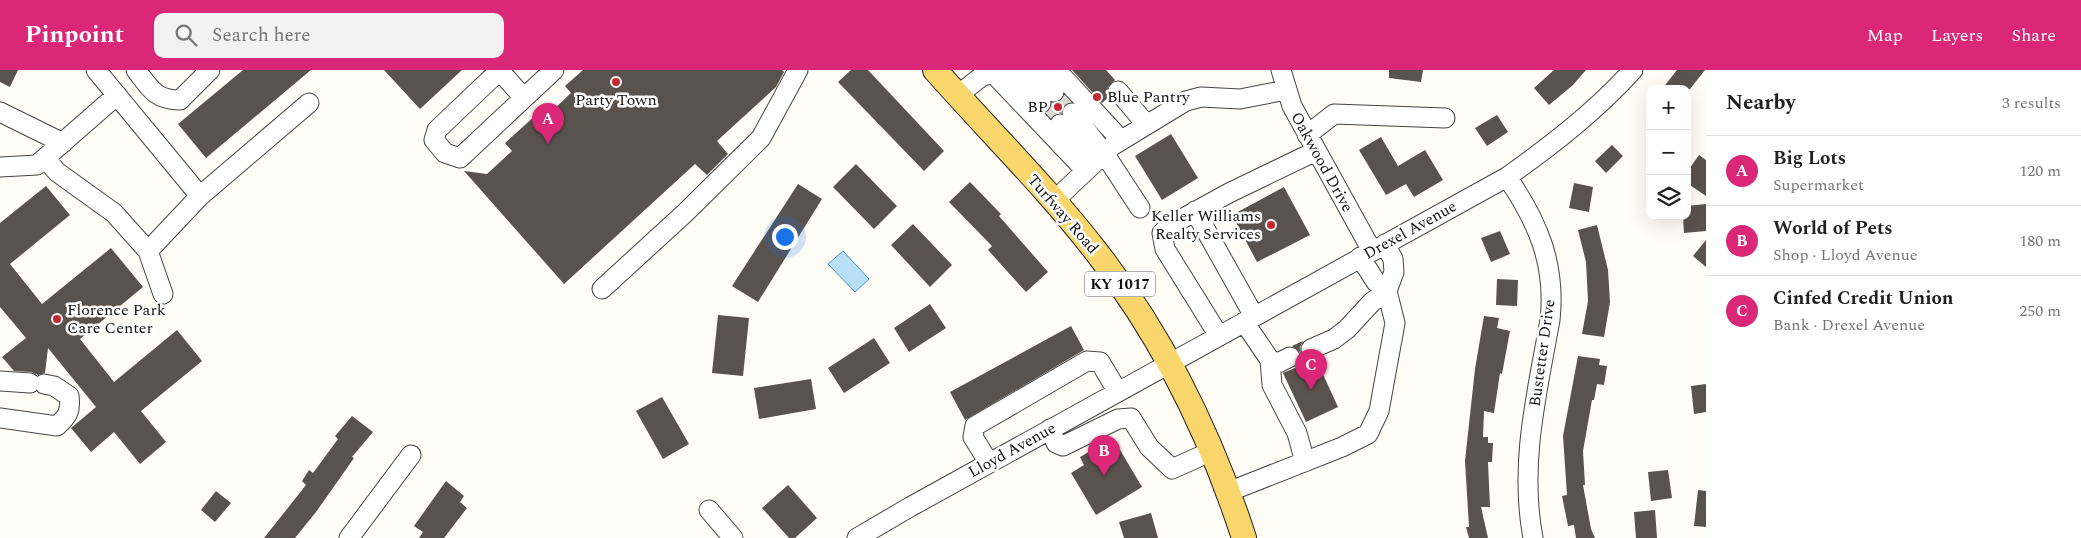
<!DOCTYPE html>
<meta charset="utf-8">
<style>
body{margin:0;font-family:Spectral,serif;background:#f2f2f2;color:#222}
.controls{position:absolute;right:15px;top:15px;display:grid;overflow:hidden;border-radius:10px;box-shadow:0 5px 20px #0002}
.controls button{width:45px;height:45px;display:grid;place-items:center;padding:0;border:0;border-bottom:1px solid #e0e0e0;background:#fff;color:#222;font:25px sans-serif}
.you{position:absolute;left:784px;top:166px;width:18px;height:18px;margin:-12px;border:4px solid #fff;border-radius:50%;background:#1a73e8;box-shadow:0 0 0 8px #1a73e833}
.badge{display:grid;place-items:center;width:32px;height:32px;border-radius:50%;background:#db2777;color:#fff;font-size:16px;font-weight:700}
.pin{position:absolute;translate:-50% -41px;filter:drop-shadow(0 1px 2px #0008)}
.pin::after{content:'';position:absolute;top:26px;width:18px;height:15px;background:inherit;clip-path:polygon(0 0,100% 0,50% 100%)}
.list{margin:0;padding:0;list-style:none}
h2{display:flex;justify-content:space-between;align-items:center;height:65px;margin:0;padding:0 20px;font-size:21px}
h2 small{font-size:16px;font-weight:400;color:#767676}
.list li{display:grid;grid-template-columns:32px 1fr auto;gap:15px;align-items:center;box-sizing:border-box;height:70px;padding:0 20px;border-top:1px solid #e0e0e0}
.list b{display:block;font-size:19px;white-space:nowrap}
.list p{margin:0;font-size:16px;white-space:nowrap;color:#767676}
.list em{font-size:16px;font-style:normal;color:#767676}
.icon{flex:none;width:28px;height:28px;fill:none;stroke:currentColor;stroke-width:2;stroke-linecap:round;stroke-linejoin:round}
.map{position:relative;flex:none;width:1706px;height:468px;overflow:hidden}
header{display:flex;align-items:center;gap:30px;box-sizing:border-box;height:70px;padding:0 25px;background:#db2777;color:#fff}
header strong{font-size:24px}
nav{display:flex;gap:28px;margin-inline-start:auto;font-size:18px}
.search{width:350px;height:45px;background:#f2f2f2;display:flex;align-items:center;gap:12px;box-sizing:border-box;padding:0 18px;border-radius:10px;color:#767676;font-size:19px}
main{display:flex}
aside{flex:1;background:#fff}
.map>svg:first-child{display:block}
.water{fill:#b9e0f7;stroke:#3f96cf}
.building{fill:#5a524d}
.lines{fill:none;stroke-linecap:round;stroke-linejoin:round}
.minor-tunnel{stroke:#dbdad3;stroke-width:19;stroke-dasharray:19 9;stroke-linecap:butt}
.minor-casing{stroke:#444;stroke-width:21}
.major-casing{stroke:#222;stroke-width:26}
.minor{stroke:#fff;stroke-width:19}
.major{stroke:#f9d66b;stroke-width:24}
.poi-dot{fill:#c4262e;stroke:#fff;stroke-width:2}
.labels{text-anchor:middle;dominant-baseline:central;stroke-width:5;stroke-linejoin:round;paint-order:stroke}
.shield{fill:#fff;stroke:#585858;stroke-width:1}
.shield-label{font-size:15px;font-weight:bold;fill:#111}
.poi-label{font-size:16px;fill:#111;stroke:#fff;text-anchor:start}
.street-label{font-size:16px;fill:#111;stroke:#fff}
</style>
<header>
<strong>Pinpoint</strong>
<div class="search"><svg class="icon" aria-label="search" viewBox="0 0 24 24"><circle cx="10" cy="10" r="6"/><path d="M15 15l6 6"/></svg>Search here</div>
<nav><a>Map</a><a>Layers</a><a>Share</a></nav>
</header>
<main>
<div class="map">
<svg width="1706" height="468" viewBox="0 0 1706 468">
<rect width="100%" height="100%" fill="#fffdf5"/>
<path class="water" d="M 843,181 L 869,209 L 855,222 L 828,194 Z"/>
<path class="building" d="M 0,0 L 18,0 L 10,17 L 0,12 Z
M 243,0 L 311,0 L 206,88 L 178,54 Z
M 384,0 L 462,0 L 420,39 Z
M 583,0 L 782,0 L 784,2 L 776,17 L 717,71 L 728,84 L 707,105 L 695,94 L 564,214 L 464,101 L 487,104 L 512,81 L 505,73 L 547,35 L 553,40 L 571,23 L 565,16 Z
M 851,0 L 868,0 L 944,81 L 924,101 L 838,12 Z
M 1072,0 L 1106,0 L 1115,10 L 1108,17 L 1109,27 L 1102,33 Z
M 1389,0 L 1423,0 L 1421,12 L 1389,8 Z
M 1554,0 L 1586,0 L 1573,15 L 1549,35 L 1534,18 Z
M 1677,0 L 1705,0 L 1690,19 L 1662,19 Z
M 1065,26 L 1070,32 L 1065,35 L 1061,43 L 1057,43 L 1051,48 L 1046,43 L 1052,37 L 1052,33 L 1062,30 Z
M 1497,45 L 1508,62 L 1487,76 L 1475,58 Z
M 1171,64 L 1198,108 L 1162,130 L 1135,86 Z
M 1381,67 L 1398,96 L 1425,80 L 1443,110 L 1414,127 L 1406,114 L 1386,125 L 1359,80 Z
M 1612,75 L 1623,86 L 1606,103 L 1595,91 Z
M 1699,85 L 1706,90 L 1706,126 L 1687,113 L 1687,102 Z
M 856,94 L 897,136 L 874,159 L 833,117 Z
M 970,112 L 1001,144 L 999,146 L 1048,202 L 1026,222 L 988,180 L 992,176 L 949,132 Z
M 1574,113 L 1593,117 L 1589,142 L 1569,138 Z
M 798,114 L 822,129 L 758,232 L 732,216 Z
M 46,116 L 70,145 L 10,194 L 42,234 L 111,178 L 143,217 L 80,269 L 114,312 L 177,260 L 202,291 L 141,341 L 166,372 L 140,394 L 114,362 L 91,382 L 71,358 L 96,337 L 48,278 L 45,303 L 38,305 L 31,302 L 14,301 L 2,287 L 26,268 L 0,237 L 0,153 Z
M 1284,117 L 1310,165 L 1257,192 L 1232,145 Z
M 1706,134 L 1706,161 L 1684,163 L 1683,146 L 1687,146 L 1687,136 Z
M 913,154 L 952,195 L 930,217 L 891,175 Z
M 1597,155 L 1608,200 L 1610,232 L 1604,267 L 1582,264 L 1588,231 L 1586,192 L 1578,160 Z
M 1500,161 L 1510,184 L 1491,192 L 1481,168 Z
M 1706,170 L 1706,197 L 1693,186 Z
M 1497,209 L 1518,210 L 1517,236 L 1496,235 Z
M 930,234 L 946,258 L 909,282 L 894,258 Z
M 718,245 L 749,248 L 743,306 L 712,303 Z
M 1484,246 L 1499,248 L 1497,258 L 1510,261 L 1502,304 L 1500,303 L 1494,343 L 1484,341 L 1483,367 L 1488,367 L 1488,373 L 1493,373 L 1492,392 L 1488,392 L 1490,437 L 1481,437 L 1488,468 L 1469,468 L 1466,457 L 1469,457 L 1465,391 L 1475,299 Z
M 1071,256 L 1084,280 L 965,350 L 950,322 Z
M 874,268 L 890,293 L 844,323 L 828,298 Z
M 1303,271 L 1300,277 L 1301,284 L 1309,290 L 1316,289 L 1338,337 L 1306,352 L 1283,303 L 1295,298 L 1300,293 L 1300,282 L 1292,276 Z
M 1578,286 L 1600,289 L 1599,295 L 1607,296 L 1604,315 L 1597,314 L 1594,330 L 1592,330 L 1583,381 L 1585,415 L 1583,415 L 1591,459 L 1595,468 L 1576,468 L 1574,455 L 1568,456 L 1562,426 L 1567,425 L 1563,366 Z
M 811,309 L 816,339 L 759,349 L 754,318 Z
M 1706,314 L 1706,342 L 1694,344 L 1691,316 Z
M 662,327 L 689,374 L 663,389 L 636,341 Z
M 352,346 L 373,362 L 352,387 L 354,388 L 316,442 L 295,468 L 264,468 L 306,415 L 302,411 L 309,400 L 313,403 L 338,369 L 335,366 Z
M 1113,368 L 1142,417 L 1096,445 L 1071,403 L 1084,395 L 1080,387 Z
M 1668,400 L 1672,428 L 1651,431 L 1648,402 Z
M 446,411 L 464,426 L 460,432 L 467,438 L 444,468 L 419,468 L 423,462 L 414,456 Z
M 788,415 L 817,448 L 795,468 L 789,468 L 762,438 Z
M 1698,420 L 1706,421 L 1706,457 L 1694,456 Z
M 216,421 L 231,433 L 215,452 L 201,440 Z
M 1655,440 L 1657,468 L 1636,468 L 1634,442 Z
M 1151,443 L 1158,468 L 1124,468 L 1119,452 Z"/>
<g class="lines">
<path class="minor-tunnel" d="M 1054,22 L 1072,43
M 1041,33 L 1060,54"/>
<g class="minor-casing">
<path id="minor" d="M 96,0 L 200,126 L 309,33
M 136,0 C 150,18 155,30 180,30 L 210,0
M 499,0 L 524,28 L 554,0
M 1010,0 L 1041,33
M 1032,0 L 1054,22
M 1036,0 L 1060,4 L 1121,70
M 1281,0 L 1292,36 L 1372,181
M 499,1 L 437,60 L 434,70 L 445,83 L 460,88 L 524,28
M 993,3 L 1086,101
M 1118,21 L 1146,54
M 958,25 L 981,7 L 999,0
M 0,42 L 63,73
M 1072,43 L 1104,83 L 1140,138
M 1060,54 L 1085,82
M 1307,65 L 1334,44 L 1445,48
M 45,88 L 57,102 L 114,143 L 148,181 L 200,126
M 0,97 L 37,95 L 117,25
M 1507,107 C 1538,152 1556,194 1550,250 C 1537,323 1519,394 1533,468
M 1054,131 L 1112,76 L 1186,31 L 1201,27 L 1240,29 L 1286,20
M 1195,141 L 1254,246
M 148,181 L 163,224
M 602,219 L 685,143 L 761,68 L 798,0
M 1244,252 L 1270,290 L 1272,315 L 1297,363 L 1305,392
M 1219,266 L 1165,179 L 1162,163 L 1169,156 L 1229,123 L 1316,81
M 1311,279 L 1334,269 L 1347,259 L 1372,232 L 1387,221 L 1394,202 L 1393,189 L 1385,174
M 1270,290 L 1278,293 L 1290,287
M 0,311 L 30,313
M 0,348 L 57,356 C 68,346 71,341 69,326 L 54,316 L 44,314
M 1050,359 L 1056,373 L 1063,376 L 1118,349 L 1131,348 L 1149,377 L 1172,399 L 1212,381
M 989,393 L 973,367 L 975,356 L 1087,291 L 1100,292 L 1118,322
M 1228,422 L 1342,377 L 1368,364 L 1379,341 L 1395,253 L 1387,221 L 1376,212 L 1360,187
M 709,440 L 733,468
M 349,468 L 411,385
M 857,468 L 910,437 L 1507,107 C 1552,75 1596,41 1633,0"/>
</g>
<g class="major-casing">
<path id="major" d="M 935,0 C 989,61 1048,119 1098,184 C 1164,269 1211,366 1244,468"/>
</g>
<use href="#minor" class="minor"/>
<use href="#major" class="major"/>
</g>
<g class="poi-dot">
<circle cx="616" cy="12" r="5"/>
<circle cx="1097" cy="27" r="5"/>
<circle cx="1058" cy="37" r="5"/>
<circle cx="1271" cy="155" r="5"/>
<circle cx="57" cy="249" r="5"/>
</g>
<g class="labels">
<rect class="shield" x="1085" y="201.5" width="70" height="25" rx="4"/>
<g class="shield-label">
<text x="1120" y="214">KY 1017</text>
</g>
<g class="poi-label">
<text x="1107" y="27">Blue Pantry</text>
<text x="616" y="30" text-anchor="middle">Party Town</text>
<text x="1048" y="37" text-anchor="end">BP</text>
<text x="1261" y="146" text-anchor="end">Keller Williams<tspan x="1261" dy="18">Realty Services</tspan></text>
<text x="67" y="240">Florence Park<tspan x="67" dy="18">Care Center</tspan></text>
</g>
<g class="street-label">
<text transform="translate(1322 92) rotate(61)">Oakwood Drive</text>
<text transform="translate(1063 144) rotate(49)">Turfway Road</text>
<text transform="translate(1410 160) rotate(-29)">Drexel Avenue</text>
<text transform="translate(1542 283) rotate(-82)">Bustetter Drive</text>
<text transform="translate(1012 380) rotate(-29)">Lloyd Avenue</text>
</g>
</g>
</svg>
<div class="controls">
<button>+</button>
<button>−</button>
<button><svg class="icon" aria-label="layers" viewBox="0 0 24 24"><path d="M12 4l9 5-9 5-9-5zM3 14l9 5 9-5"/></svg></button>
</div>
<div class="you"></div>
<div class="pin badge" style="left:548px;top:74px">A</div>
<div class="pin badge" style="left:1104px;top:406px">B</div>
<div class="pin badge" style="left:1311px;top:320px">C</div>
</div>
<aside>
<h2>Nearby<small>3 results</small></h2>
<ul class="list">
<li><span class="badge">A</span><div><b>Big Lots</b><p>Supermarket</p></div><em>120 m</em></li>
<li><span class="badge">B</span><div><b>World of Pets</b><p>Shop · Lloyd Avenue</p></div><em>180 m</em></li>
<li><span class="badge">C</span><div><b>Cinfed Credit Union</b><p>Bank · Drexel Avenue</p></div><em>250 m</em></li>
</ul>
</aside>
</main>
